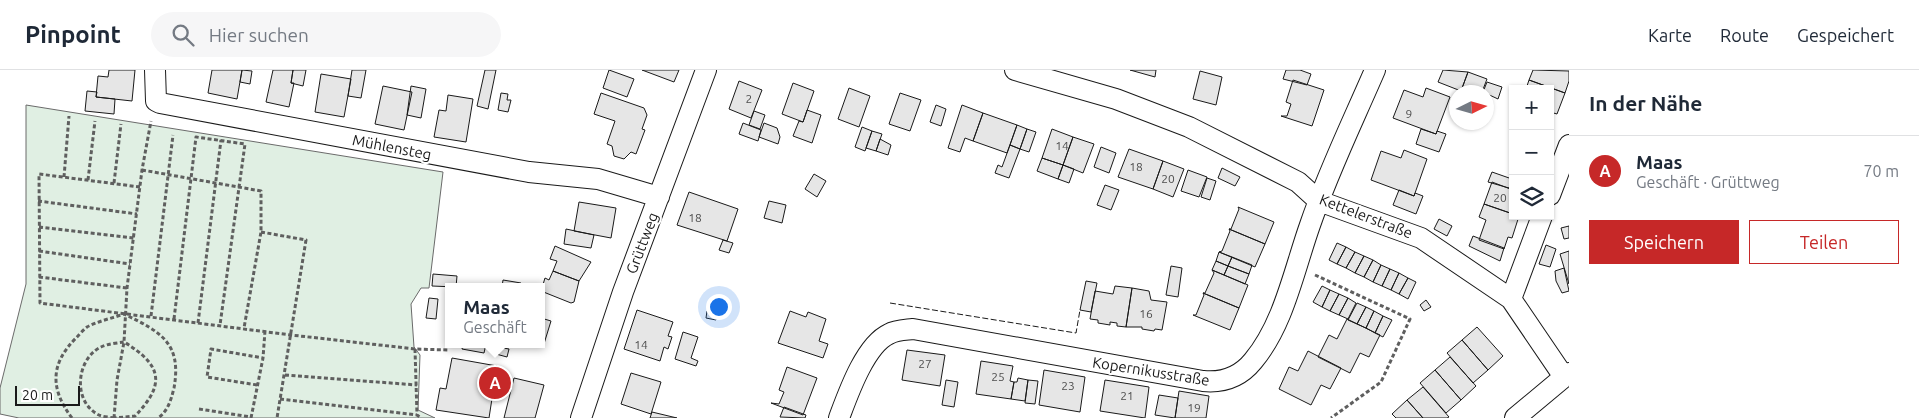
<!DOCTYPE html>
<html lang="de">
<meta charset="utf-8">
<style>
body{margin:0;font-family:Ubuntu,sans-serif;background:#f6f6f7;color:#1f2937}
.controls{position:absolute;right:15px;top:15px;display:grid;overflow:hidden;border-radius:0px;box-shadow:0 1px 4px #0004}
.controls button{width:45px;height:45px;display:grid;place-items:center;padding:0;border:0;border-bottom:1px solid #e0e1e3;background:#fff;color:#1f2937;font:25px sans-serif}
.compass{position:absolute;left:1449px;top:15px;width:45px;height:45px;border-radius:50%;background:#fff;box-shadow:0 1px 4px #0004;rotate:85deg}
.scale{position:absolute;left:15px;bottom:12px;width:65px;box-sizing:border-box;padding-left:5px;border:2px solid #1a1a1a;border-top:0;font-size:14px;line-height:18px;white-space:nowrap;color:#1a1a1a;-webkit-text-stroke:4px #fff;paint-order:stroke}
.you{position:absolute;left:718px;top:236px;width:18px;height:18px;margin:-12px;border:4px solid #fff;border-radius:50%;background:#1a73e8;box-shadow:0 0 0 8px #1a73e833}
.badge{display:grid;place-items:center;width:32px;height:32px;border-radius:50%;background:#c62828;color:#fff;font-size:16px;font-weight:700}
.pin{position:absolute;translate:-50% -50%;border:2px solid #fff;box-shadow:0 1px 5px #0006}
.popup{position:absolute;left:445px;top:213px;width:100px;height:65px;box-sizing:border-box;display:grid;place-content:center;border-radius:0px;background:#fff;filter:drop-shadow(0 1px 4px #0005);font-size:16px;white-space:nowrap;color:#747a83}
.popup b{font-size:19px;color:#1f2937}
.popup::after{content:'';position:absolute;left:50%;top:100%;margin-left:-10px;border:10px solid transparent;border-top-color:#fff}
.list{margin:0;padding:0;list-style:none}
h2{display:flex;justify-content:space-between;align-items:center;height:65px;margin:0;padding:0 20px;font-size:21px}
h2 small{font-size:16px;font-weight:400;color:#747a83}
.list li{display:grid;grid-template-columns:32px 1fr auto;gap:15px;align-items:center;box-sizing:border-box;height:70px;padding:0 20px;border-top:1px solid #e0e1e3}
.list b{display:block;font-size:19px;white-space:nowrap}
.list p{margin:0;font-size:16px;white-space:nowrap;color:#747a83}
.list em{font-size:16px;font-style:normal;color:#747a83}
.actions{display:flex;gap:10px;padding:15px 20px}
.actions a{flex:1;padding:11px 0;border:1px solid #c62828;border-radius:0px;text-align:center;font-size:18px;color:#c62828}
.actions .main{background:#c62828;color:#fff}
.icon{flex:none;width:28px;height:28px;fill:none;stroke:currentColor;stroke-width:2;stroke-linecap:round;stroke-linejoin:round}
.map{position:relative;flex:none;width:1569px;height:348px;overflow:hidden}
header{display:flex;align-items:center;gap:30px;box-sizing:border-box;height:70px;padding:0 25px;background:#fff;border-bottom:1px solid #e0e1e3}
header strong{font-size:24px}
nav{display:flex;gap:28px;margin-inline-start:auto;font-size:18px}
.search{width:350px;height:45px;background:#f6f6f7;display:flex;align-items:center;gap:12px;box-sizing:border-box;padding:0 18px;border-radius:28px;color:#747a83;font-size:19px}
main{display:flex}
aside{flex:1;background:#fff}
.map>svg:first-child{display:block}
.green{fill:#e0efe3;stroke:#6a6a6a}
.building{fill:#e6e6e6;stroke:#1a1a1a}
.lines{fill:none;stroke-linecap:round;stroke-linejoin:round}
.minor-casing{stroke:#1a1a1a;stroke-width:22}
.path{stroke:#5f5f5f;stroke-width:3;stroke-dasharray:4 2.5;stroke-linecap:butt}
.minor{stroke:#fff;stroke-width:20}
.fence{stroke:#1a1a1a;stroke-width:1;stroke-dasharray:6 2.5;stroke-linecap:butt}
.labels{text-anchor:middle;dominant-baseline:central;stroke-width:4;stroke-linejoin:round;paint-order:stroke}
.number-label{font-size:12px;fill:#4d4d4d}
.street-label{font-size:15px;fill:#1a1a1a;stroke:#fff}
</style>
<header>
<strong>Pinpoint</strong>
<div class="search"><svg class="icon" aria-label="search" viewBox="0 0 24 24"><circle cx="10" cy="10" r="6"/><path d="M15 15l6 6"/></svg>Hier suchen</div>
<nav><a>Karte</a><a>Route</a><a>Gespeichert</a></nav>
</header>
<main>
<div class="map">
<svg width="1569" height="348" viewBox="0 0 1569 348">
<rect width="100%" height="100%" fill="#fff"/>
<path class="green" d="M 26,35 L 443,102 L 429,218 L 421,218 L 411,234 L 414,277 L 420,285 L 418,340 L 435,348 L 19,348 L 0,344 L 0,318 L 26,214 Z"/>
<path class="building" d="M 109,0 L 135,0 L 132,31 L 96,27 L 98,6 L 108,7 Z
M 212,0 L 242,0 L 237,29 L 208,23 Z
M 242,0 L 252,1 L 250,14 L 240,12 Z
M 273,0 L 293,0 L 291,13 L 294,13 L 289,37 L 266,32 Z
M 293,0 L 306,0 L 303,16 L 291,13 Z
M 352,0 L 366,0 L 361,28 L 348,26 Z
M 485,0 L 496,0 L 488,39 L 477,36 Z
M 609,0 L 634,9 L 627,27 L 603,18 Z
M 642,0 L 679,0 L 674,12 Z
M 1130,0 L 1156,0 L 1155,7 Z
M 1286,0 L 1300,0 L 1311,4 L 1307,15 L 1283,9 Z
M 1443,0 L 1468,2 L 1461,21 L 1438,12 Z
M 1533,0 L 1569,1 L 1569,11 L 1565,23 L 1529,10 Z
M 1200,1 L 1222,7 L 1216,35 L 1193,29 Z
M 1468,2 L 1487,9 L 1482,22 L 1461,21 Z
M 321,4 L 351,9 L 344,47 L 315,42 Z
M 1293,10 L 1324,20 L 1312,56 L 1281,46 L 1287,46 L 1291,34 L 1286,32 Z
M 1529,10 L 1565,23 L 1557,44 L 1550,42 L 1550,19 L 1526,19 Z
M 739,11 L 762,20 L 751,48 L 729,39 Z
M 1487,12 L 1502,17 L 1498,29 L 1483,22 Z
M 793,13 L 814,21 L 803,52 L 782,44 Z
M 383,16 L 412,22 L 404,60 L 375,54 Z
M 411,16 L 426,19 L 421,48 L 407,45 Z
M 849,18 L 870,26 L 859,57 L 838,49 Z
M 1426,18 L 1450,27 L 1436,64 L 1393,48 L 1404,20 L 1423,27 Z
M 87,21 L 97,22 L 96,27 L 115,29 L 114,44 L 85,41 Z
M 501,23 L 508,24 L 507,30 L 511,30 L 508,42 L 498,40 Z
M 601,23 L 644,38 L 647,45 L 642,59 L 645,60 L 636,84 L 631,82 L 624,89 L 614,86 L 612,76 L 607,74 L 615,51 L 594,44 Z
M 900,23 L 921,30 L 910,61 L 889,54 Z
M 448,25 L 473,29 L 466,72 L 434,67 L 439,40 L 446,41 Z
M 936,35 L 946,39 L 941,56 L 930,52 Z
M 962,35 L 983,43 L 973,71 L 965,68 L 960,82 L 948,78 Z
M 807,40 L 821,45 L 812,73 L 793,66 L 799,51 L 803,52 Z
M 754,41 L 765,45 L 760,59 L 749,55 Z
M 983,43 L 1017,55 L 1007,83 L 973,71 Z
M 743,53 L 761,60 L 758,71 L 739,64 Z
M 764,53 L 777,58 L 780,67 L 778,74 L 759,67 Z
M 1017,55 L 1027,59 L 1020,79 L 1010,75 Z
M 862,57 L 872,61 L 865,81 L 855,77 Z
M 1027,59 L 1036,62 L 1029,82 L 1020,79 Z
M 1052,59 L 1073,67 L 1063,95 L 1042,88 Z
M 1421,59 L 1436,64 L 1437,61 L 1446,64 L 1439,82 L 1416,74 Z
M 872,61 L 882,64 L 876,81 L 866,78 Z
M 1073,67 L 1094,74 L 1083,103 L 1063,95 Z
M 880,69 L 891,75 L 888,85 L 876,81 Z
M 1010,75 L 1020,79 L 1009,108 L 995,103 L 998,95 L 1002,97 Z
M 1101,77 L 1116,83 L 1109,103 L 1094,97 Z
M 1129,79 L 1163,91 L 1153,119 L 1118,107 Z
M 1404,80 L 1427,89 L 1414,126 L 1371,110 L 1381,81 L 1401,88 Z
M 1042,88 L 1063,95 L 1058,109 L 1037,101 Z
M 1163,91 L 1184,99 L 1173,127 L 1153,119 Z
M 1063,95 L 1074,99 L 1069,113 L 1058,109 Z
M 1222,98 L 1240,107 L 1235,116 L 1218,108 Z
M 1188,100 L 1207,107 L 1199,127 L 1181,121 Z
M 1492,102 L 1512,109 L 1509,118 L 1488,112 Z
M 814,104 L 826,111 L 817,127 L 805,119 Z
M 1207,108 L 1216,111 L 1210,130 L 1201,127 Z
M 1492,112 L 1513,120 L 1513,144 L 1484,134 Z
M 1105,115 L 1119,120 L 1111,140 L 1097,135 Z
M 1399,120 L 1414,126 L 1415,123 L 1423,126 L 1416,144 L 1393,135 Z
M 689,122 L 738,139 L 727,171 L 677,155 Z
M 769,131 L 786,135 L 782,153 L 764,148 Z
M 579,132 L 616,138 L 611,168 L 574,161 Z
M 1484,134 L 1513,144 L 1513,146 L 1519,146 L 1512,168 L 1508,167 L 1504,179 L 1479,170 L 1486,150 L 1479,147 Z
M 1238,137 L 1274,152 L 1265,174 L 1229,159 L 1231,159 L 1239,139 Z
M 1439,149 L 1452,156 L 1447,166 L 1434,159 Z
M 1569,156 L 1569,168 L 1564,169 L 1561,158 Z
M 566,159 L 594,165 L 591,178 L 564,174 Z
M 1229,159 L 1265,174 L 1255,197 L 1219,182 L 1222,181 L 1230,161 Z
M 1473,166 L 1504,178 L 1500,191 L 1469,176 Z
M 723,170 L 733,173 L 729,183 L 719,180 Z
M 1337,173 L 1346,177 L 1337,194 L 1329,190 Z
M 1546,175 L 1556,179 L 1550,197 L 1539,194 Z
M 555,176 L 591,192 L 579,211 L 553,201 L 557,191 L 550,189 Z
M 1346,177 L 1355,182 L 1346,198 L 1337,194 Z
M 1569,181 L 1569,214 L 1560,184 Z
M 1219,182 L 1232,187 L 1228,196 L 1216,191 Z
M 1355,182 L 1364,186 L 1355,203 L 1346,198 Z
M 1364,186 L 1373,190 L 1364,207 L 1355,203 Z
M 1232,187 L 1252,195 L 1249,204 L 1228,196 Z
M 1373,190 L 1381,195 L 1373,212 L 1364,207 Z
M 1216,191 L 1228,196 L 1224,205 L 1212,200 Z
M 1381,195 L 1390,199 L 1382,216 L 1373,212 Z
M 1171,196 L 1182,198 L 1178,227 L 1166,225 Z
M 1228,196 L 1249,204 L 1245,214 L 1224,205 Z
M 1564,198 L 1569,221 L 1562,223 L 1556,211 L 1555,201 Z
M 1390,199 L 1399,203 L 1391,220 L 1382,216 Z
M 1212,200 L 1248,215 L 1239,238 L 1203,223 L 1205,223 L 1214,203 Z
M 553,201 L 579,211 L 574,232 L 571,233 L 541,221 L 545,208 L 549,210 Z
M 1399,203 L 1408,208 L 1399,224 L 1391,220 Z
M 433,204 L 457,206 L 456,217 L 432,216 Z
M 1408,208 L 1416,212 L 1408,229 L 1399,224 Z
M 503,210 L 521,213 L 520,217 L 502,217 Z
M 1086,211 L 1097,213 L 1091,242 L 1080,240 Z
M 1115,216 L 1132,218 L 1126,257 L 1117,256 L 1117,253 L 1110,252 L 1110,255 L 1098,253 L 1098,250 L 1090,249 L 1095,221 L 1113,224 Z
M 1322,216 L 1330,220 L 1322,237 L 1313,232 Z
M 1132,218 L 1149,221 L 1151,230 L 1167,232 L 1162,260 L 1155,259 L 1154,261 L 1142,259 L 1142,257 L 1126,257 Z
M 1330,220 L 1339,224 L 1330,241 L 1322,237 Z
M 1203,223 L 1239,238 L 1230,260 L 1193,245 L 1196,245 L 1204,225 Z
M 1339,224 L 1348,228 L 1339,245 L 1330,241 Z
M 429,228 L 438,229 L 436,249 L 426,248 Z
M 1348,228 L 1356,233 L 1348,249 L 1339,245 Z
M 1426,230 L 1431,237 L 1424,241 L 1420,235 Z
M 1357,233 L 1366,237 L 1357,254 L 1348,250 Z
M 1366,237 L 1374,241 L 1366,258 L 1357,254 Z
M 637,240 L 673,252 L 668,266 L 672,267 L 668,279 L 664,277 L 660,291 L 624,279 Z
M 707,241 L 717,243 L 716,250 L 706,248 Z
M 790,241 L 806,247 L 808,242 L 826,249 L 819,271 L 828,274 L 823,288 L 778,273 Z
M 1374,241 L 1383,246 L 1375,263 L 1366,258 Z
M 1383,246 L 1392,250 L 1383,267 L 1375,263 Z
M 541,248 L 551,251 L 543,277 L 533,274 L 541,274 Z
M 1347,249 L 1380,265 L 1369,287 L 1360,283 L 1350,303 L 1318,287 L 1329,265 L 1337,269 Z
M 1477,257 L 1503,286 L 1488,300 L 1462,270 Z
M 683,262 L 698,267 L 691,288 L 698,291 L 696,296 L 675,289 Z
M 1462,270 L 1488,300 L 1473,313 L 1447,283 Z
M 463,274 L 486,274 L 484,283 L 462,279 Z
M 498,277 L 509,279 L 507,287 L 496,284 Z
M 907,280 L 945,285 L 940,316 L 902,310 Z
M 1308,281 L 1341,298 L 1330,319 L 1321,315 L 1311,335 L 1279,319 L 1289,297 L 1298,301 Z
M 1450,287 L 1476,316 L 1461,330 L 1435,300 Z
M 452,288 L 497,296 L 489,348 L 436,340 L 440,318 L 446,319 Z
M 981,291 L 1013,296 L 1010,311 L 1014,312 L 1011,329 L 976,324 Z
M 787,297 L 817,308 L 803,345 L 771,333 L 779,334 L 784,322 L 779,320 Z
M 1044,300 L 1085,307 L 1080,342 L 1039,335 Z
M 1435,300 L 1461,330 L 1446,343 L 1420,313 Z
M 631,303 L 661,312 L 651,344 L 621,334 Z
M 514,308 L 544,315 L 535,348 L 504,348 Z
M 1018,308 L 1028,310 L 1025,331 L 1011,329 L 1014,312 L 1017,312 Z
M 946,310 L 958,312 L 954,337 L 942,335 Z
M 1028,310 L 1038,311 L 1035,334 L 1025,333 Z
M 1105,310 L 1149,317 L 1145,348 L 1100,341 Z
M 1423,317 L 1449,347 L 1447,348 L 1423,348 L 1407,330 Z
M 1179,321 L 1209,326 L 1206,348 L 1175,348 Z
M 1159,325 L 1178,328 L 1175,348 L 1155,345 Z
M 1407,330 L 1423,348 L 1396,348 L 1392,344 Z
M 784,337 L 806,345 L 805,348 L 780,347 Z
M 652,342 L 677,348 L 650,348 Z"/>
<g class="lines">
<g class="minor-casing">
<path id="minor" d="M 155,0 L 156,31 L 160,33 L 529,102 L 598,109 L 659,127
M 1015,0 L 1116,29 L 1189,57 L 1298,112 L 1319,131 L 1421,168 L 1511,229 L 1564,307
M 1550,125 L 1569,75
M 1511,229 L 1542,146
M 581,348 L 623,222 L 706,0
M 839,348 C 848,324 865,275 889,264 C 896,260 905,260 913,259 L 1203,311 C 1223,313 1240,307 1253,291 C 1284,254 1294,200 1310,155 C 1328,102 1353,51 1375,0
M 1515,348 L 1569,303"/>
</g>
<path class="path" d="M 142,100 L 261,121 L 261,162 L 244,258
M 64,107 L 69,46
M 88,110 L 95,51
M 114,113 L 121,54
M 140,117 L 39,104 L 40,233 L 291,265 L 415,279 L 448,280
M 38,131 L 137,144
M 39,157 L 134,168
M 261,162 L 306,170 L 277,348
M 39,181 L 130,194
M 1315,205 L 1410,249 L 1381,312 L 1331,348
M 39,207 L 127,218
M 151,246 L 173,65
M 174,249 L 196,67 L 245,74 L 220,255
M 198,253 L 221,70
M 415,279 L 417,345 L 421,348
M 285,305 L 417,315
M 257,315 L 207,307 L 211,279 L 263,288
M 280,329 L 417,345
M 199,339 L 251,347
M 72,348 C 50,319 50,294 76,268 C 79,265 83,260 87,257 C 98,251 113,248 124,244 C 161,262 182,273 174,318 C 171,330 168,341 158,348
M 114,348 L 117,310 L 124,272 L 127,218 L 142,100 L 151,51
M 114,348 C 110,347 103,347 99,345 C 72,332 76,289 101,277 C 107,274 117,273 124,272 C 162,295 166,314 135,346 L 115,348
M 251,348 L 263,288 L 265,261"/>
<use href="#minor" class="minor"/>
<path class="fence" d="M 890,233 L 1076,263 L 1080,240"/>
</g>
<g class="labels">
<g class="number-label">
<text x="749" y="28">2</text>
<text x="1409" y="43">9</text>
<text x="1062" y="75">14</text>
<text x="1136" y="96">18</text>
<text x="1168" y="108">20</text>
<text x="1500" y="127">20</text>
<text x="695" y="147">18</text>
<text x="1146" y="243">16</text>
<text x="641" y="274">14</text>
<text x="925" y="293">27</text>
<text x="998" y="306">25</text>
<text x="1068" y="315">23</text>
<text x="1127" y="325">21</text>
<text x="1194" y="337">19</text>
</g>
<g class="street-label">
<text transform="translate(392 77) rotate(11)">Mühlensteg</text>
<text transform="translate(1366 146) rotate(21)">Kettelerstraße</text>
<text transform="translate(642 173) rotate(-69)">Grüttweg</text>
<text transform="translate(1151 301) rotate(9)">Kopernikusstraße</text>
</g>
</g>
</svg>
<div class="controls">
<button>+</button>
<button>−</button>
<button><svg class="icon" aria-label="layers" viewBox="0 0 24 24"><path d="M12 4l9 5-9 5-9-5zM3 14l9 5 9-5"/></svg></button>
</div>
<svg class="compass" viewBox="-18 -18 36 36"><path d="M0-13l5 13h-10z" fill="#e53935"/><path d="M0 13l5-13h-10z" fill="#747a83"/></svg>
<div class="scale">20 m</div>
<div class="you"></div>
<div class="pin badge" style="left:495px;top:313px">A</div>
<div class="popup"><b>Maas</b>Geschäft</div>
</div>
<aside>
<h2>In der Nähe<small></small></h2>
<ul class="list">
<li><span class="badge">A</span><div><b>Maas</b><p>Geschäft · Grüttweg</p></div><em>70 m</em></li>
</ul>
<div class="actions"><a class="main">Speichern</a><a>Teilen</a></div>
</aside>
</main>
